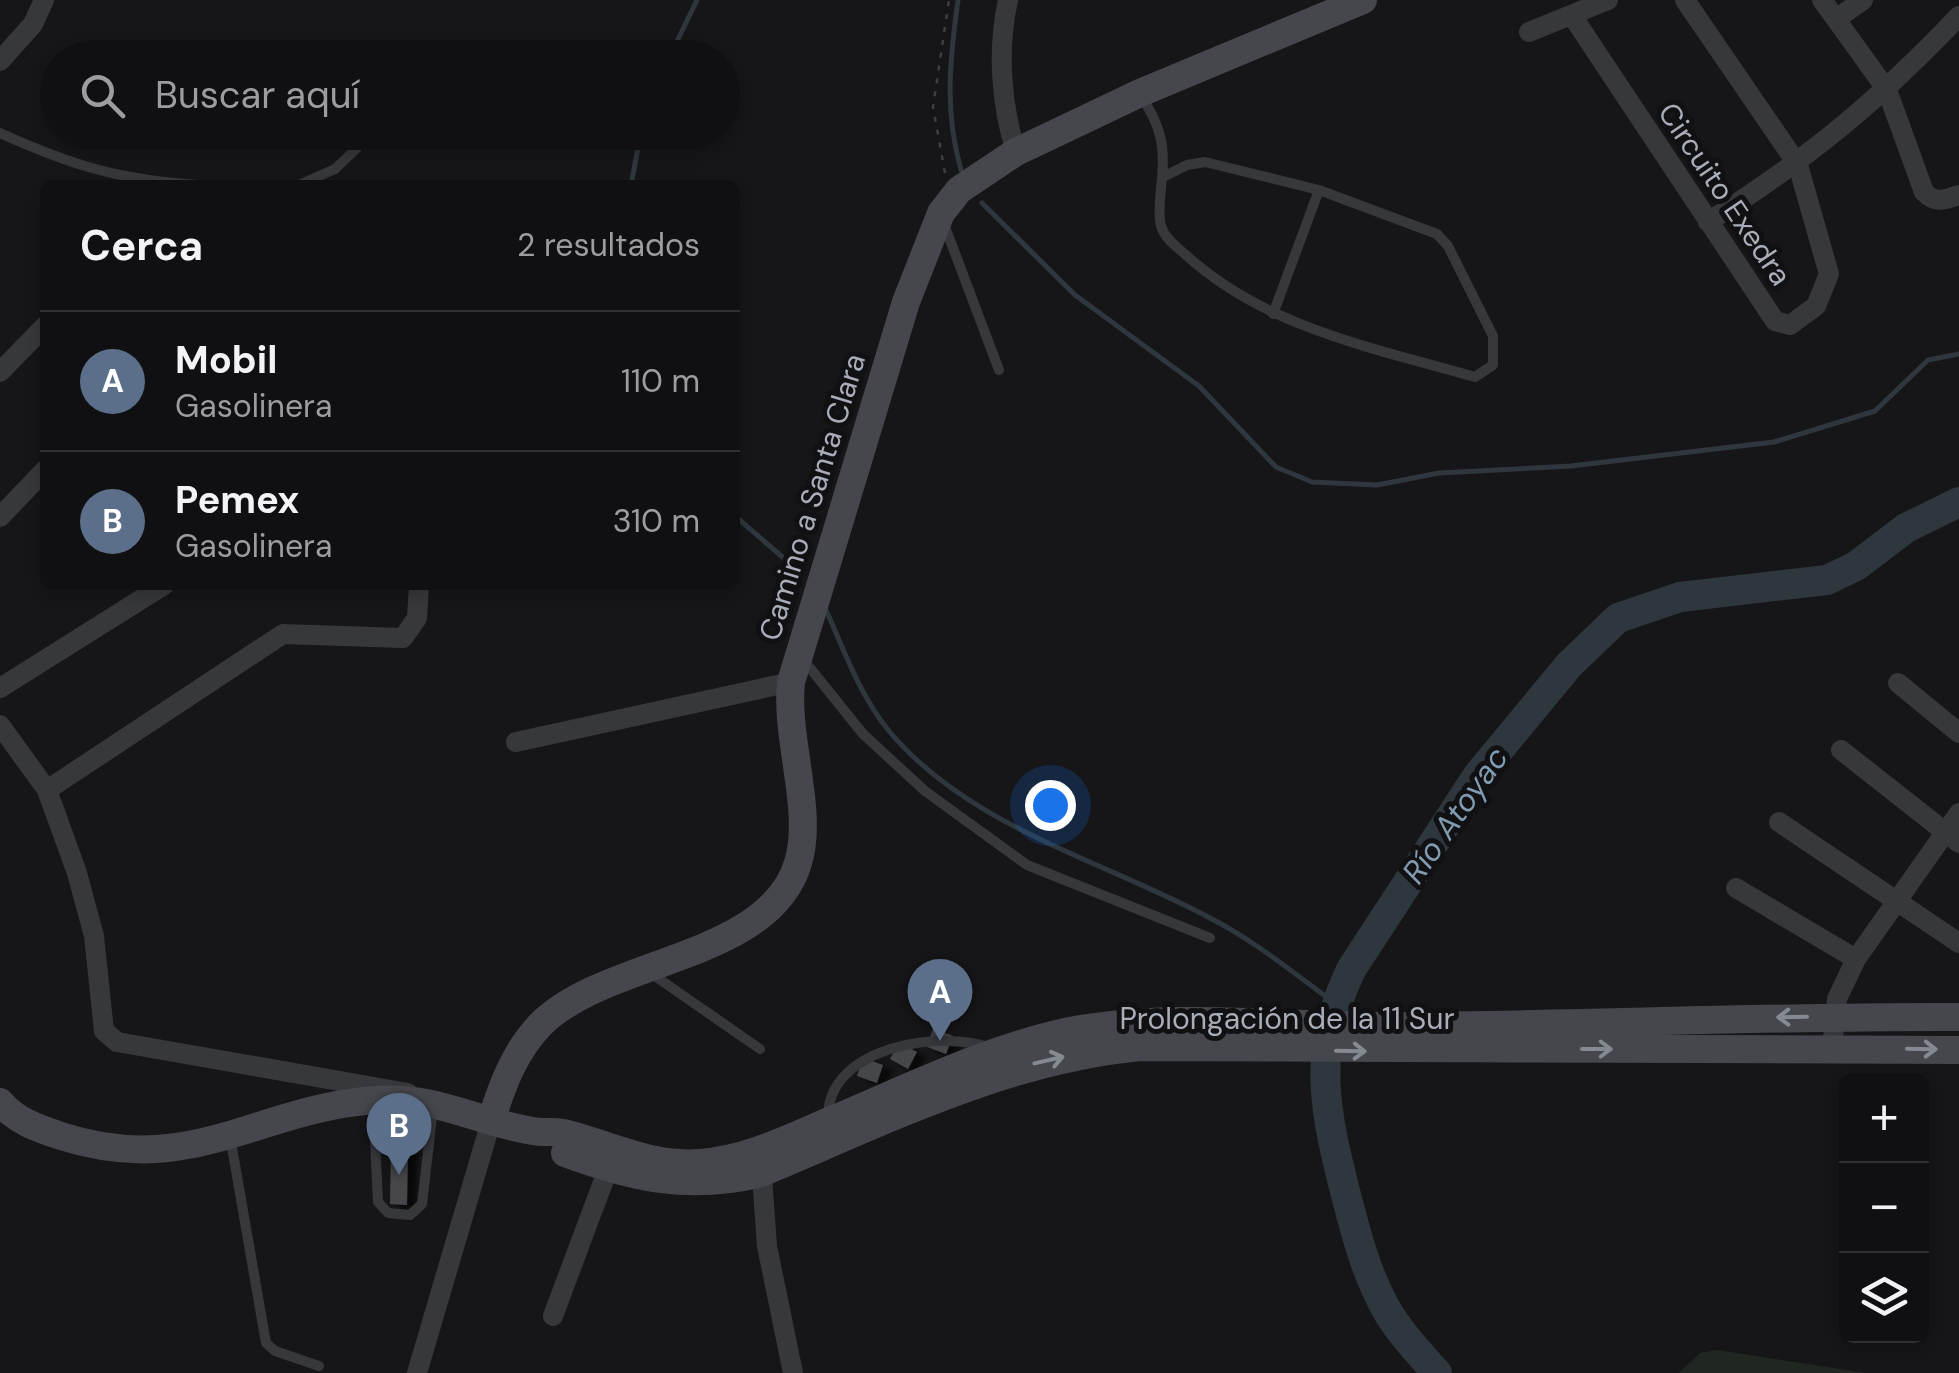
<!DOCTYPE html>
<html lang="es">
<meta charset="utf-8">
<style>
body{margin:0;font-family:"DM Sans",sans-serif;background:#19191b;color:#f1f3f6}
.controls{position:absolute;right:30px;bottom:30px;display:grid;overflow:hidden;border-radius:15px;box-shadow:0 5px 15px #0003}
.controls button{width:90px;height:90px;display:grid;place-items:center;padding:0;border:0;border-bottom:2px solid #303032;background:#101012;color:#f1f3f6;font:50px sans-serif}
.you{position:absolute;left:1050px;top:805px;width:35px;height:35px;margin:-25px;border:8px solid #fff;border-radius:50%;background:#1a73e8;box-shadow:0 0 0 15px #1a73e833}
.badge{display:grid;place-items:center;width:65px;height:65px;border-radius:50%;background:#d93025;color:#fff;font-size:32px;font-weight:700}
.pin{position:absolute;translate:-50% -82px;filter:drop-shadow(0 2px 5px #0008)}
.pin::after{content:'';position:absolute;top:52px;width:35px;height:30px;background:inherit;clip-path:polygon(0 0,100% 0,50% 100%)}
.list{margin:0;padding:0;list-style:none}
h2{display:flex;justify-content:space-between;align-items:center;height:130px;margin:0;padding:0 40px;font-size:42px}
h2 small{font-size:32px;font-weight:400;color:#9c9d9f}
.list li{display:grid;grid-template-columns:65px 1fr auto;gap:30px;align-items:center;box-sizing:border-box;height:140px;padding:0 40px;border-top:2px solid #303032}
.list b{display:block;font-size:38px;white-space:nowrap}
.list p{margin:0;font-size:32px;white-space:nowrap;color:#9c9d9f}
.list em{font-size:32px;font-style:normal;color:#9c9d9f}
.icon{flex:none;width:55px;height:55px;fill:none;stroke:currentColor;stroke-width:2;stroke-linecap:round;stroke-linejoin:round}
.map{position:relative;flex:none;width:1959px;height:1373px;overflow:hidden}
.search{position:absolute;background:#101012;box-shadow:0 5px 15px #0003;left:40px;top:40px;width:700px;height:110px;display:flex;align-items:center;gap:25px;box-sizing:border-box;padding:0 35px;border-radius:55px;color:#9c9d9f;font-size:38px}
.panel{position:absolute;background:#101012;box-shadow:0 5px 15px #0003;left:40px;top:180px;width:700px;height:410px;border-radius:15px}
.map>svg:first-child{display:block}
.green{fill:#202721}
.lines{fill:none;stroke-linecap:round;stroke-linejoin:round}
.stream{stroke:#2e373d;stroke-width:5}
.river{stroke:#2e373d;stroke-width:30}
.building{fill:#45464b;filter:url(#shadow)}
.path{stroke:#3d3f43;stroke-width:2.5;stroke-dasharray:5 8;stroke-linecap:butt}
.service{stroke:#37383c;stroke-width:10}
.minor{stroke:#37383c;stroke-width:20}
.secondary{stroke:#45474c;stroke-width:28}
.oneway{stroke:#858992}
.labels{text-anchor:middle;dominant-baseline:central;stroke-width:10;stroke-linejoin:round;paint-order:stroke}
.street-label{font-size:30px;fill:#a8adb7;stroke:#111113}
.water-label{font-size:32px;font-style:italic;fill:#809bb1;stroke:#111113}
</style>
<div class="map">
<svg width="1959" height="1373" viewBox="0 0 1959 1373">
<defs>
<filter id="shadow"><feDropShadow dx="9" dy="5" stdDeviation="2.5" flood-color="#0009"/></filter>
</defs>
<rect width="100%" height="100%" fill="#161618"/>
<path class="green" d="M 1717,1350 L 1866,1373 L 1679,1373 L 1700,1353 Z"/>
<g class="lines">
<path class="stream" d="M 958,0 C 950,59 944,111 961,170
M 669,58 L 697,0
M 631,185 L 641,132
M 982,203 L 1075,295 L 1199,386 L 1276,467 L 1312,482 L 1377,485 L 1439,473 L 1571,466 L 1774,442 L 1875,411 L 1928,360 L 1959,354
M 735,516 L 794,567
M 826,610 C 844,650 860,696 889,731 C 969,827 1104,861 1210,918 C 1255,941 1295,974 1336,1004"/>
<path class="river" d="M 1437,1373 C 1419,1353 1398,1331 1385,1307 C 1366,1272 1357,1237 1347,1199 C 1325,1112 1310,1053 1352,968 L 1478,775 L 1569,665 L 1618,618 L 1680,597 L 1827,580 L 1856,566 L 1906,528 L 1959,502"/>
</g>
<path class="building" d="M 933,1028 L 953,1036 L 946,1054 L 927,1047 Z
M 899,1042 L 917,1052 L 908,1069 L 890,1059 Z
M 863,1058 L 883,1065 L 877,1083 L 857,1076 Z
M 391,1144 L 408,1145 L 407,1205 L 390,1204 Z"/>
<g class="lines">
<path class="path" d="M 945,173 L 933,107 L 949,0"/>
<path class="service" d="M 1140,94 C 1162,127 1166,148 1161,188 C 1160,200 1158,214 1161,226 C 1165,239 1177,247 1186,255 C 1266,328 1374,348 1475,377 L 1493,365 L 1493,336 L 1448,246 L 1437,234 L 1319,190 L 1205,162 L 1187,165 L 1163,177
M 0,133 C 73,166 120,180 200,185
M 299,185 L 335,169 L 357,148
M 944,224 L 999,370
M 1273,314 L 1319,190
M 802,658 L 863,734 L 925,791 L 1027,865 L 1210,938
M 649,972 L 760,1049
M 373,1101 L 378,1202 L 388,1213 L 410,1215 L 422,1204 L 433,1108
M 828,1118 C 827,1047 939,1029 991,1048
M 230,1136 L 266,1343 L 275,1351 L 319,1366"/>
<path class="minor" d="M 1008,0 C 997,49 1001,105 1016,152
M 1822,0 L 1887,90 L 1924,192 C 1936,204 1944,200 1959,195
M 1573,17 L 1775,321 L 1790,325 L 1816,306 L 1829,274 L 1798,165 L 1685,0
M 1836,19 L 1863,0
M 1529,32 L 1608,0
M 0,61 L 33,24 L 44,0
M 1708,222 C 1810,157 1876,103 1959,16
M 0,372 L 45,326
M 0,517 L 45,470
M 1898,683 L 1959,733
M 0,688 L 164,585
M 0,725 L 47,790 L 77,873 L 94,936 L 104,1031 L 117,1042 L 408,1093
M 516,742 L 791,682
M 1841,750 L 1959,843
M 47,790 L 283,634 L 403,638 L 417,618 L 419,585
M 1779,822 L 1959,943
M 1736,888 L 1856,959
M 1832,1048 L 1837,999 L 1856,959 L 1959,813
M 761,1163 L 767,1246 L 793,1373
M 553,1316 L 608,1169
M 417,1373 L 492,1118"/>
<path class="secondary" d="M 0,1102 C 16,1121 37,1128 61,1136 C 191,1178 255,1109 375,1100 C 437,1095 476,1122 533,1131 C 543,1133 553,1131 563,1133 C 610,1144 650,1167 700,1163 C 749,1159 789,1138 834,1119 C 910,1087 989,1048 1070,1031 C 1176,1011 1286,1027 1393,1026 C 1582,1025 1770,1016 1959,1017
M 492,1118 C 503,1083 515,1051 541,1024 C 608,958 769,960 798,863 C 814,810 785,740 791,682 L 906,302 L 941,213 L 959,190 L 1016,152 L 1140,93 L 1363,0
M 565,1153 C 633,1178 690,1191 761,1173 C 886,1121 1005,1060 1140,1047 L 1959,1050"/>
</g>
<defs><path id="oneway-shaft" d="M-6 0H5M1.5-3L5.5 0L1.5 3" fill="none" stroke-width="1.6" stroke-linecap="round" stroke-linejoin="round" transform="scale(2.5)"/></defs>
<g class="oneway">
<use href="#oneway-shaft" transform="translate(1792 1017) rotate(179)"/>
<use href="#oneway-shaft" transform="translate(1597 1049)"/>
<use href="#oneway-shaft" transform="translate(1922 1049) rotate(1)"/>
<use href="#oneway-shaft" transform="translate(1351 1051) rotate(1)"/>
<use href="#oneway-shaft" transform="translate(1049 1060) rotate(-13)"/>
</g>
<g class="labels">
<g class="street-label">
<text transform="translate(1725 194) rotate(56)">Circuito Exedra</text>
<text transform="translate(812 497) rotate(-73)">Camino a Santa Clara</text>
<text x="1287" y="1018">Prolongación de la 11 Sur</text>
</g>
<g class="water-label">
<text transform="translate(1455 815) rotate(-55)">Río Atoyac</text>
</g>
</g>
</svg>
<div class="controls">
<button>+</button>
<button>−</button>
<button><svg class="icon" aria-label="layers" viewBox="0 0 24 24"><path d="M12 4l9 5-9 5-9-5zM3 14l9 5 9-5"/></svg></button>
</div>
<div class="you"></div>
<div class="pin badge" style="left:940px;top:1041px;background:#5c6f8a">A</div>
<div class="pin badge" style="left:399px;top:1175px;background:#5c6f8a">B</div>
<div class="search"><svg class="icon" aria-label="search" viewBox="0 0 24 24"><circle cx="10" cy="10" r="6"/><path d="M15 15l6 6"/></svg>Buscar aquí</div>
<section class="panel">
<h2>Cerca<small>2 resultados</small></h2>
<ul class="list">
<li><span class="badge" style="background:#5c6f8a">A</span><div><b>Mobil</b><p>Gasolinera</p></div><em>110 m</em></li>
<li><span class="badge" style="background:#5c6f8a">B</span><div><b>Pemex</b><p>Gasolinera</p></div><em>310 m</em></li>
</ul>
</section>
</div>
